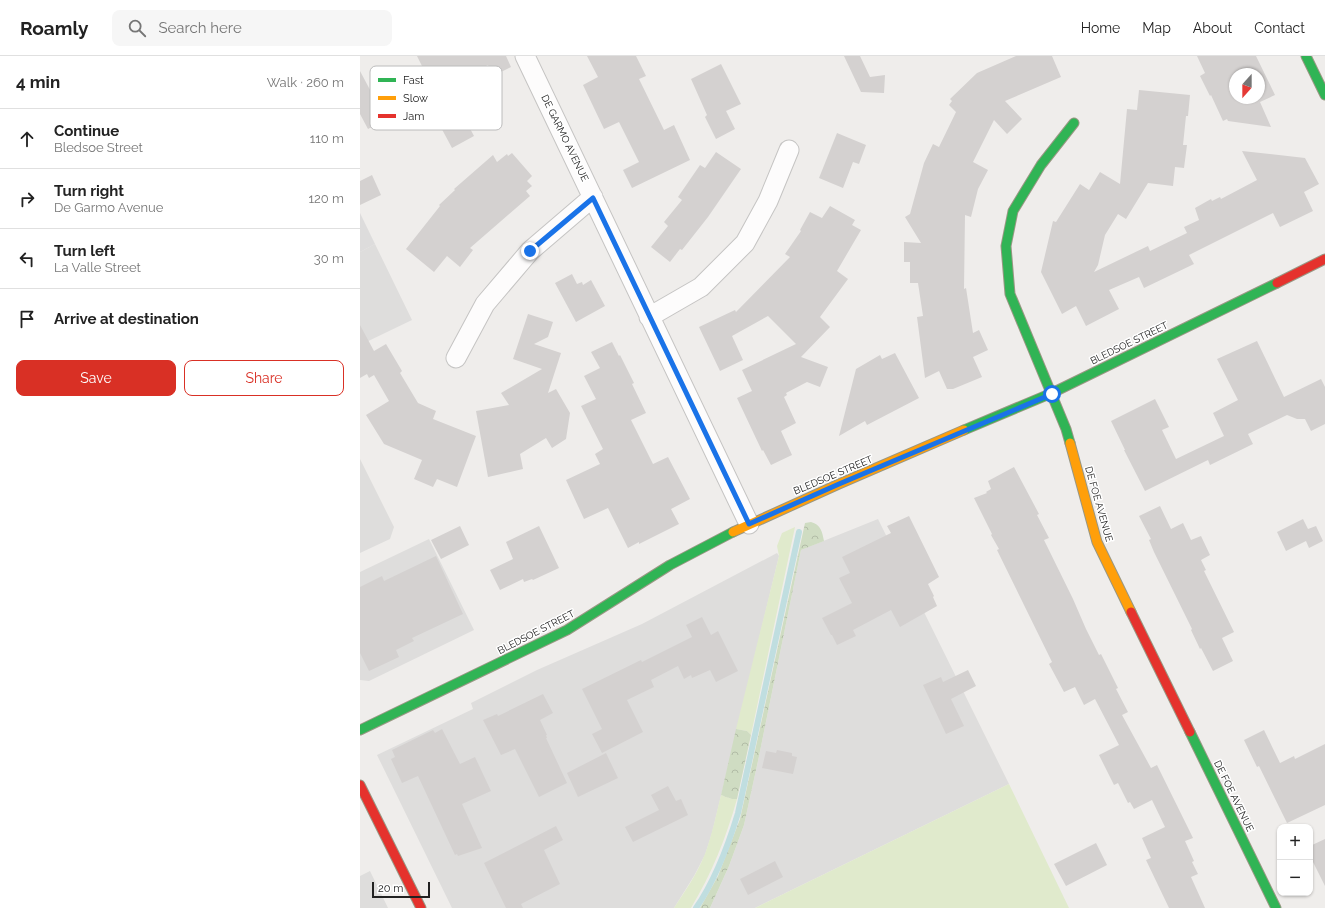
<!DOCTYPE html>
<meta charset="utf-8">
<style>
body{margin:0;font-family:Raleway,sans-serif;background:#f6f6f6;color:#222}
.controls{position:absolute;right:12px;bottom:12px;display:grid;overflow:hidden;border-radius:8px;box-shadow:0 1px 3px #0004}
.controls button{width:36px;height:36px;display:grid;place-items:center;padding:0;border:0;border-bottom:1px solid #e0e0e0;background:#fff;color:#222;font:20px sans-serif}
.compass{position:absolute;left:869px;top:12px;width:36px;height:36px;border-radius:50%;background:#fff;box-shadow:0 1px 3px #0004;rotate:201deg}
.scale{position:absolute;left:12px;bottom:10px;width:58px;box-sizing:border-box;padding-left:4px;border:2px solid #212121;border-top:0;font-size:11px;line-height:14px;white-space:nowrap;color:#212121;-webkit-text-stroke:3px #fff;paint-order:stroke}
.stop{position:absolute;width:12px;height:12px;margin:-9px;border:3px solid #1a73e8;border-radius:50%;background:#fff}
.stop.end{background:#1a73e8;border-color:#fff;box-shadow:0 1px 4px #0008}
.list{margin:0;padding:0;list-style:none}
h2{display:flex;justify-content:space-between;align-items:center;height:52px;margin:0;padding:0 16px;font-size:17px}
h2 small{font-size:13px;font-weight:400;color:#767676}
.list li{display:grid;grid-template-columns:26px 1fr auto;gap:12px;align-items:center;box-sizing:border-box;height:60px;padding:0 16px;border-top:1px solid #e0e0e0}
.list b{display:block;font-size:15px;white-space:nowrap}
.list p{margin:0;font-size:13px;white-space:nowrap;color:#767676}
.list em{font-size:13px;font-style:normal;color:#767676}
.actions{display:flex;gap:8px;padding:12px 16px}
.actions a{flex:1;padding:9px 0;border:1px solid #d93025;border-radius:8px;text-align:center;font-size:14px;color:#d93025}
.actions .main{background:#d93025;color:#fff}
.icon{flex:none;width:22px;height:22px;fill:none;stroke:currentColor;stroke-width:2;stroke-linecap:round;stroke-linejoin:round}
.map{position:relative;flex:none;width:965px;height:852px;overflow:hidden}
header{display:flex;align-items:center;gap:24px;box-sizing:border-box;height:56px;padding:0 20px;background:#fff;border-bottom:1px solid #e0e0e0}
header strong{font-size:19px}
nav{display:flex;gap:22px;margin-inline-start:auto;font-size:14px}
.search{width:280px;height:36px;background:#f6f6f6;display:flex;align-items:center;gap:10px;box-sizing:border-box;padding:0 14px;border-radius:8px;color:#767676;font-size:15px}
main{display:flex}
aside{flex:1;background:#fff}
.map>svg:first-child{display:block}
.residential{fill:#dedddc}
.religious{fill:#dddcdc}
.grass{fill:#e0eacc}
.forest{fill:url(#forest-crowns)}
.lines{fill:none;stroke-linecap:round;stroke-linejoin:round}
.stream{stroke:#c0dee0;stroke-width:6}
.building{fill:#d4d1d0;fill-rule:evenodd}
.street-casing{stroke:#c5c4c3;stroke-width:21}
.fast-casing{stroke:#999783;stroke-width:11}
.slow-casing{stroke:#999783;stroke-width:11}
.jam-casing{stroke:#999783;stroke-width:11}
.street{stroke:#fdfcfc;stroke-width:19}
.fast{stroke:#30b455;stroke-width:9}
.slow{stroke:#ff9f0a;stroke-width:9}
.jam{stroke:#e5322d;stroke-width:9}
.route{stroke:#1a73e8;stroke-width:5}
.labels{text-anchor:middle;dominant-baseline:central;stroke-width:3;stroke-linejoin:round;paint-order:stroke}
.street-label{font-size:10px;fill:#212121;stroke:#fff}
.key{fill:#fff;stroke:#bcbcbc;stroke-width:1}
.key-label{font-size:11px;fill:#212121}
</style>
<header>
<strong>Roamly</strong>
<div class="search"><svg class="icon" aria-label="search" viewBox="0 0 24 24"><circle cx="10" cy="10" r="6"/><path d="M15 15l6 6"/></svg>Search here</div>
<nav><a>Home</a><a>Map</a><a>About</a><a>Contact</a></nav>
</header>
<main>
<aside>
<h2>4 min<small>Walk · 260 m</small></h2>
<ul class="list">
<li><svg class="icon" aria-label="ahead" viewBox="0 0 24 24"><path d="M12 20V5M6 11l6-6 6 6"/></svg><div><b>Continue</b><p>Bledsoe Street</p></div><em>110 m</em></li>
<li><svg class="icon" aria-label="right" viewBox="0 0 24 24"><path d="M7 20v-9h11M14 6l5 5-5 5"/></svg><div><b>Turn right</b><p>De Garmo Avenue</p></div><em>120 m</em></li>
<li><svg class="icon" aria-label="left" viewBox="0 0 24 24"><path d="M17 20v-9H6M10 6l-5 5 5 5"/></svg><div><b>Turn left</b><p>La Valle Street</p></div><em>30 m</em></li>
<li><svg class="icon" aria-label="arrive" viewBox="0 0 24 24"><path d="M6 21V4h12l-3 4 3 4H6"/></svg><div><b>Arrive at destination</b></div></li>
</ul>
<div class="actions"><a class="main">Save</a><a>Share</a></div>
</aside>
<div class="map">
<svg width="965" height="852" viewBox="0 0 965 852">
<defs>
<pattern id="forest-crowns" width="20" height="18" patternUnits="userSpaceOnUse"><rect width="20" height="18" fill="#cfdcc2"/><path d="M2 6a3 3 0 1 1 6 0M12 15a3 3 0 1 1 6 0" fill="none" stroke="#b1bca6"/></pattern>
</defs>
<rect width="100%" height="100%" fill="#efedeb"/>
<path class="residential" d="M 15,188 L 52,264 L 0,289 L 0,196 Z
M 0,403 L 34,471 L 30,483 L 0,497 Z
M 518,463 L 649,728 L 395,852 L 350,852 L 369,810 L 384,769 L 398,705 L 441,494 Z
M 69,483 L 114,574 L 9,625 L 0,624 L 0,516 Z
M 417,497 L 419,500 L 352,777 L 345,799 L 334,820 L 314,852 L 92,852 L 17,699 L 113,653 L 111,647 L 177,614 L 282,568 Z
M 10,815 L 28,852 L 0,852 L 0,820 Z"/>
<path class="religious" d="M 0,157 L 15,188 L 0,196 Z"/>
<path class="grass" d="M 435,471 L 391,679 L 387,675 L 376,673 L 419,500 L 417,490 L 422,477 Z
M 649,728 L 709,852 L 395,852 Z
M 361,739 L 372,743 L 377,743 C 366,782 352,817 331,852 L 314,852 C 325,835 337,818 345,798 C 352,779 356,759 361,739 Z"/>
<path class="forest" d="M 451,466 C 461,469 462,475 464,485 L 441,494 L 398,705 L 384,769 L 369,810 L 350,852 L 340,852 L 358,820 L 380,763 L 445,467 Z
M 376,673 L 387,675 L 391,679 L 377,743 L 372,743 L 361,739 Z"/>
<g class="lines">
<path class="stream" d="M 336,852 C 356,823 368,790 378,757 L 439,476"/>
</g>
<path class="building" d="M 57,0 L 146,0 L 151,11 L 133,20 L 128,9 L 87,29 L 114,80 L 92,92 L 70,51 L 80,46 Z
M 227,0 L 276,0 L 286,20 L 279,23 L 304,74 L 314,69 L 330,104 L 272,132 L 263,114 L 279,106 L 259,66 L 244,73 L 223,29 L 238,21 Z
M 484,0 L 500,0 L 510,21 L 525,19 L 524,37 L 501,36 Z
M 656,0 L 692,0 L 701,21 L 645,45 L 662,63 L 647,78 L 634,64 L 613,106 L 628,114 L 618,133 L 611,161 L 605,159 L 604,233 L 606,232 L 613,277 L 619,274 L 628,294 L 613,301 L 622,321 L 593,333 L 587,333 L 579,315 L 565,322 L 557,261 L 563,260 L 558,227 L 550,227 L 550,206 L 544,206 L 544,186 L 561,187 L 545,161 L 550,158 L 564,107 L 573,88 L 579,91 L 596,56 L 589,49 L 592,45 L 590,43 L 617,17 Z
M 837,0 L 896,0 L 915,39 L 900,46 L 911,71 L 868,65 L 867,63 L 863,65 L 851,39 L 850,40 L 840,20 L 845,17 ZM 875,18 L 899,18 L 899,42 L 875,42 Z
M 361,8 L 381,48 L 366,55 L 375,73 L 356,83 L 345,61 L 347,59 L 331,23 Z
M 0,15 L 17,47 L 24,43 L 33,60 L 8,73 L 0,58 Z
M 779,34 L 830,39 L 828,60 L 826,60 L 823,89 L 827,89 L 824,112 L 815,111 L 813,130 L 788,127 L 766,163 L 758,158 L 745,179 L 738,209 L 734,216 L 788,190 L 790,195 L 827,177 L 824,171 L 839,164 L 835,152 L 851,143 L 852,145 L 860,141 L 861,143 L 897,124 L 882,95 L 945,102 L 959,128 L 944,136 L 953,155 L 920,171 L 913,157 L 829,199 L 834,208 L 784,232 L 779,221 L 749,234 L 759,253 L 726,270 L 716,250 L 702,258 L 681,216 L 693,165 L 696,166 L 720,128 L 729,134 L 740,116 L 760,128 L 767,53 L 777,54 Z
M 477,77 L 506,89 L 499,108 L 493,106 L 483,132 L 459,122 Z
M 356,96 L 381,113 L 348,161 L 322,194 L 320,193 L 310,206 L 291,191 L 308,170 L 304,166 L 322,144 L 318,141 L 340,109 L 345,112 Z
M 152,97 L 172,120 L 167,125 L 172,130 L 166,135 L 170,140 L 110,192 L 113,194 L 100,211 L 87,200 L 74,216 L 46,193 L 80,150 L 79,149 L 95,134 L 94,133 L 133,99 L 137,106 L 147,98 L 148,100 Z
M 12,119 L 21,139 L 0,149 L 0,125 Z
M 470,150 L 495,164 L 492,169 L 501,174 L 477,215 L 488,223 L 460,261 L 470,271 L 441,301 L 468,311 L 460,331 L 447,326 L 426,337 L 427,339 L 424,341 L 436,367 L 421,375 L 432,399 L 411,409 L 403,394 L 402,395 L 377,342 L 392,335 L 382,314 L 436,288 L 408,260 L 372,280 L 383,304 L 360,315 L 339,271 L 375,254 L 376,256 L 430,201 L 425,198 L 441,175 L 440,174 L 450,156 L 462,162 Z
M 212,218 L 217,228 L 222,226 L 223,229 L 231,224 L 245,250 L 216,266 L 195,227 Z
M 168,258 L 193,266 L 188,281 L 174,288 L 201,297 L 188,337 L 196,333 L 210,357 L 206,383 L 192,392 L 186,382 L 160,398 L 163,413 L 128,421 L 116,355 L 149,349 L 141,337 L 182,313 L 153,303 Z
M 0,269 L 14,295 L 26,288 L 42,315 L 40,317 L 58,347 L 76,355 L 73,363 L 116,380 L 97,431 L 77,423 L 73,431 L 54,423 L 62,404 L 24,388 L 6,359 L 29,345 L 14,319 L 9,322 L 7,318 L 0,322 Z
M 897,285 L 924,341 L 961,323 L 965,331 L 965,368 L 951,375 L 945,363 L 937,363 L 927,359 L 888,378 L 893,388 L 850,409 L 848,404 L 785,435 L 764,394 L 765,394 L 751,365 L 795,343 L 809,371 L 802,374 L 816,403 L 864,380 L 853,357 L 878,344 L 857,303 Z
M 252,286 L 259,300 L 260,299 L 274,327 L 272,328 L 286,357 L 271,364 L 293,408 L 308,401 L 330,443 L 311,453 L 319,468 L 279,488 L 279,486 L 268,492 L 248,452 L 224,463 L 206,424 L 240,408 L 235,398 L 243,393 L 221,350 L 236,343 L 224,320 L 240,312 L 231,296 Z
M 535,297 L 559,342 L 507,369 L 505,365 L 479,380 L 496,313 L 520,299 L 522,303 Z
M 654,411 L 679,458 L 677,459 L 689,482 L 684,484 L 713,543 L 726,573 L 739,599 L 741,598 L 758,632 L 756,633 L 768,656 L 762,659 L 791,712 L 797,709 L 833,782 L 825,785 L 834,805 L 832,806 L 838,818 L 831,821 L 845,852 L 809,852 L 786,804 L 791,802 L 782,782 L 805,771 L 792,744 L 774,753 L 770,746 L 768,747 L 758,727 L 754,729 L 739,699 L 759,689 L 735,643 L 724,649 L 715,631 L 704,636 L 689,608 L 692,606 L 637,494 L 639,493 L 631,479 L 632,478 L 614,442 L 627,437 L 626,436 L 631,433 L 628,425 Z
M 800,450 L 811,473 L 823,467 L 831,484 L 841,480 L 850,499 L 841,504 L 846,514 L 844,515 L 874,576 L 862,582 L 873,605 L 853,615 L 841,592 L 840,593 L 831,574 L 832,573 L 794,496 L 789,484 L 791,483 L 779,460 Z
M 549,460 L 579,521 L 568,528 L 574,540 L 573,541 L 577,550 L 540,571 L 531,554 L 493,574 L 496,580 L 477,589 L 472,579 L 471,579 L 462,562 L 492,547 L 479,522 L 490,517 L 482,501 L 531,477 L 527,470 Z
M 943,463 L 948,473 L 956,470 L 963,485 L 949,492 L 946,485 L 926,495 L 917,476 Z
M 100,470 L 109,489 L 81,503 L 71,484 Z
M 179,470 L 199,512 L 173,524 L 172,523 L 164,526 L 163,523 L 140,534 L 130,514 L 153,503 L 146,486 Z
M 76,500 L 103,558 L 52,582 L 54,585 L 36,594 L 39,601 L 9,615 L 0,597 L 0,531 L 22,520 L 24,525 Z
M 342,561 L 351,579 L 358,575 L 378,615 L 356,626 L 350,614 L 332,622 L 331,619 L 324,623 L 318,610 L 291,624 L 294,631 L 267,644 L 283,676 L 242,697 L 232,678 L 242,673 L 222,633 L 281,604 L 282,606 L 332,581 L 326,569 Z
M 608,614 L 616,630 L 591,643 L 604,670 L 586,678 L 563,629 L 581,621 L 583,626 Z
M 183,638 L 193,657 L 180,664 L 187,679 L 186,679 L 187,682 L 186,682 L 207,727 L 179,741 L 155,693 L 141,699 L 123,664 L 137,658 L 138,660 Z
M 82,673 L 100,708 L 115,701 L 131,735 L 102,748 L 122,792 L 98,800 L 97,798 L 95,799 L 58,720 L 42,727 L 31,703 L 35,701 L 32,694 L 73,674 L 75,677 Z
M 904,674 L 920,707 L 934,700 L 935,703 L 965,688 L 965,749 L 927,767 L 899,710 L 897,711 L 884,684 Z
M 417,694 L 432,697 L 432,700 L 437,701 L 433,718 L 402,712 L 406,695 L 416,697 Z
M 246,697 L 258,722 L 218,741 L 207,717 Z
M 308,730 L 316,745 L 321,743 L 328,759 L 273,786 L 265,771 L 299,754 L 291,739 Z
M 196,770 L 203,784 L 184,794 L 200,828 L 161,848 L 163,852 L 146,852 L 124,807 Z
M 965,783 L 965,830 L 950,800 L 950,790 Z
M 736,787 L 747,809 L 706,830 L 694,808 Z
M 415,805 L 423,821 L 388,839 L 380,823 Z"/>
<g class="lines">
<g class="street-casing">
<path id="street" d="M 165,0 L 389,468
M 289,261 L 341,231 L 385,187 L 408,145 L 429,94
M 96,302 L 125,248 L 170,195 L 233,141"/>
</g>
<g class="fast-casing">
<path id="fast" d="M 946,0 L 965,39
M 604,374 L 692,337 L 917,227
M 710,387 L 706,373 L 650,238 L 646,190 L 653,155 L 681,109 L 714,67
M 0,674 L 207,574 L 310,509 L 373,476
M 830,676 L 916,852"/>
</g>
<g class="slow-casing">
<path id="slow" d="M 710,387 L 737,486 L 771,556
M 373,476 L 479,428 L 604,374"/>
</g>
<g class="jam-casing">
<path id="jam" d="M 917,227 L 965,203
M 771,556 L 830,676
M 0,729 L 61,852"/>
</g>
<use href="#street" class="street"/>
<use href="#fast" class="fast"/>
<use href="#slow" class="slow"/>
<use href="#jam" class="jam"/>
</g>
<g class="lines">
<path class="route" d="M 170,195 L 233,142 L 389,468 L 479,428 L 692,338"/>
</g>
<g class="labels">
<g class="street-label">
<text transform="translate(205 82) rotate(64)">DE GARMO AVENUE</text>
<text transform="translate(769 287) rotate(-26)">BLEDSOE STREET</text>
<text transform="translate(473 419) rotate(-23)">BLEDSOE STREET</text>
<text transform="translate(739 448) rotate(74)">DE FOE AVENUE</text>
<text transform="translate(176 576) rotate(-27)">BLEDSOE STREET</text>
<text transform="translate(874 740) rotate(64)">DE FOE AVENUE</text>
</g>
</g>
<rect x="10" y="10" width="132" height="64" rx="6" class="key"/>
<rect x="18" y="22" width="18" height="4" fill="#30b455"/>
<rect x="18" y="40" width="18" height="4" fill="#ff9f0a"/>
<rect x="18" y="58" width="18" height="4" fill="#e5322d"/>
<g class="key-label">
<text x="43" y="28">Fast</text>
<text x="43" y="46">Slow</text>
<text x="43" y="64">Jam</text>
</g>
</svg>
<div class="controls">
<button>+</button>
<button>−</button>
</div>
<svg class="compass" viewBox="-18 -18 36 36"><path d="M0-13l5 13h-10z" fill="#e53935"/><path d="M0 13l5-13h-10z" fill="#767676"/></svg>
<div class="scale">20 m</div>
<div class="stop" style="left:692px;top:338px"></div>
<div class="stop end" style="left:170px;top:195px"></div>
</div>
</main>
